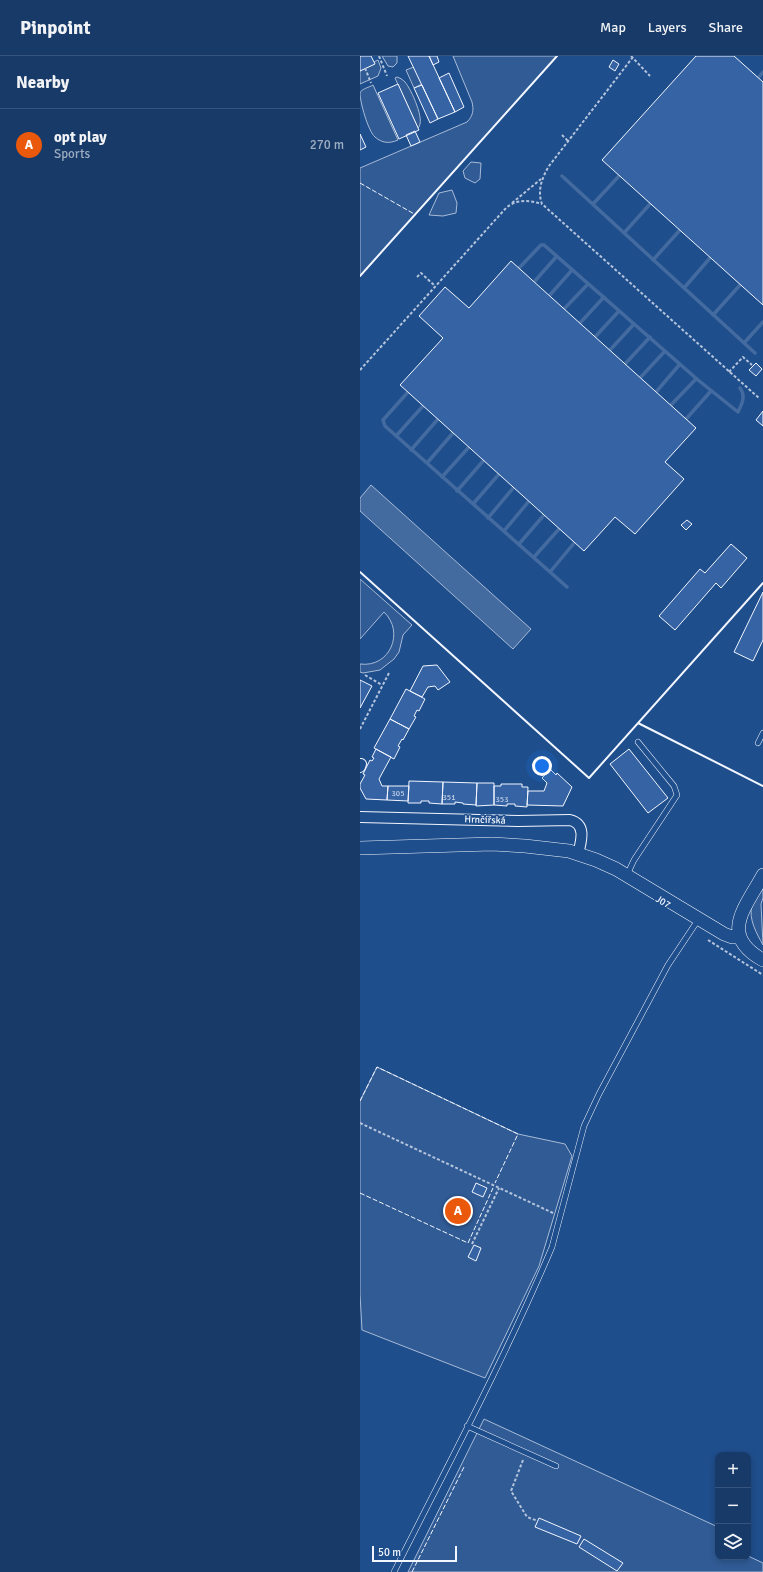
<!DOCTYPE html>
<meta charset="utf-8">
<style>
body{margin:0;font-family:Signika,sans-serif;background:#20416f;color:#f1f3f6}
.controls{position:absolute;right:12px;bottom:12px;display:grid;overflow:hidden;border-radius:8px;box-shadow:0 2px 6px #0003}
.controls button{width:36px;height:36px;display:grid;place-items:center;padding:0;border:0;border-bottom:1px solid #36547d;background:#173a69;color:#f1f3f6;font:20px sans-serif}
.scale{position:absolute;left:12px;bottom:10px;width:85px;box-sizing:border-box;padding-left:4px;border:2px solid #f2f6ff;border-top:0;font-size:11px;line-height:14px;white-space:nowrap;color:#f2f6ff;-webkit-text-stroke:3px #1f4e8c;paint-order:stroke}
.you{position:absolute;left:182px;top:710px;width:14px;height:14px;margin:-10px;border:3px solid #fff;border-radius:50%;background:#1a73e8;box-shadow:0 0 0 6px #1a73e833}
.badge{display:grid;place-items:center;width:26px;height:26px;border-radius:50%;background:#ea580c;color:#fff;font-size:13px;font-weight:700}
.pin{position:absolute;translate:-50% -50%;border:2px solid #fff;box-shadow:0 1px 4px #0006}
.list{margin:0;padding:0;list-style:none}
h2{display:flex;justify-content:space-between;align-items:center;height:52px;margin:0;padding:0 16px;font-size:17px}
h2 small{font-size:13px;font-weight:400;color:#9eadc0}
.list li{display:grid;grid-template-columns:26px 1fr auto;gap:12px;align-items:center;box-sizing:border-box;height:72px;padding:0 16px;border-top:1px solid #36547d}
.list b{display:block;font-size:15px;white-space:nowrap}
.list p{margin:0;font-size:13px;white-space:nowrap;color:#9eadc0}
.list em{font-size:13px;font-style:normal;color:#9eadc0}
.icon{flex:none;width:22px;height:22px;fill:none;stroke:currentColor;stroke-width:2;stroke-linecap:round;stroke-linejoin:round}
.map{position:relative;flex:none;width:403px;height:1516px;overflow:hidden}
header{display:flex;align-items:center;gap:24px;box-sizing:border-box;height:56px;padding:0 20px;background:#173a69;border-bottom:1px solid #36547d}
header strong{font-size:19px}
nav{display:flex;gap:22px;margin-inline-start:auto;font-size:14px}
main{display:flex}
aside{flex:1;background:#173a69}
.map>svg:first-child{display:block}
.green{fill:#305b95;stroke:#a8bbd7}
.water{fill:#446ba0;stroke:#a8bbd7}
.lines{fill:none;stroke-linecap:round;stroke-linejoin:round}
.stream{stroke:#446ba0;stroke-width:3.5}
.building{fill:#3563a3;stroke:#f2f6ff}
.service-casing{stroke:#f2f6ff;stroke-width:6}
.minor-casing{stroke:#f2f6ff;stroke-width:12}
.tertiary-casing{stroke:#f2f6ff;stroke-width:14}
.path{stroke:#b3c4dc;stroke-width:2;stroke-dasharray:3 2;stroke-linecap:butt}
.service{stroke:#1f4e8c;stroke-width:5}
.minor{stroke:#1f4e8c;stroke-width:10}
.tertiary{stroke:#1f4e8c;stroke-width:13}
.fence{stroke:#f2f6ff;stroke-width:1;stroke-dasharray:5 2;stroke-linecap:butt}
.wall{stroke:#f2f6ff;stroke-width:2}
.labels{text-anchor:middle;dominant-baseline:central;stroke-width:3;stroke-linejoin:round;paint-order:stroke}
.number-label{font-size:8px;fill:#c3d1e8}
.street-label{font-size:10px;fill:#f2f6ff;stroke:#1f4e8c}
</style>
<header>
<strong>Pinpoint</strong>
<nav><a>Map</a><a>Layers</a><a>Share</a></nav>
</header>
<main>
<aside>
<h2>Nearby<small></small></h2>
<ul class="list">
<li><span class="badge">A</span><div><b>opt play</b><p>Sports</p></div><em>270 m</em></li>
</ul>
</aside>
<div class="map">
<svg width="403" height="1516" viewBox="0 0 403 1516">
<rect width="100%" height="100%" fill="#1f4e8c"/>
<path class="green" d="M 22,0 L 37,0 L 37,7 L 33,11 L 28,10 Z
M 93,0 L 197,0 L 0,220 L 0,112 L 107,66 C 113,60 114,54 112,46 Z
M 18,4 L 21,12 L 18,20 L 0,28 L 0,15 L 14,8 L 14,6 Z
M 54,11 L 62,28 L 54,32 L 46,14 Z
M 37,21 C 40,22 42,23 45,26 C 51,33 66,65 58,72 L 35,22 Z
M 13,29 L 38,84 C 29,88 22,87 15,81 C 8,75 0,46 0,37 C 1,33 10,31 13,29 Z
M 111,106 L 121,107 L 120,123 L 115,127 L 105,122 L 103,115 Z
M 92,134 L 97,147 L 96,157 L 83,160 L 69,159 L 79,137 Z
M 0,523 L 52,569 L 43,579 L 39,596 L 34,603 L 20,614 L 3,617 L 0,616 L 0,608 C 30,612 45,576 24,556 L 0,583 Z
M 403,829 L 403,842 L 401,848 L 403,889 C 397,878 388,863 392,849 C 395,842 400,835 403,829 Z
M 17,1011 L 158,1078 L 205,1088 L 212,1100 L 179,1210 L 125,1322 L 2,1274 L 0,1238 L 0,1045 Z
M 124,1363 L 358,1471 L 358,1501 L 388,1501 L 388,1500 L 403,1507 L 403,1516 L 48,1516 Z"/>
<path class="water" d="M 11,429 L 171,573 L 153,593 L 0,455 L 0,442 Z"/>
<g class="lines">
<path class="stream" d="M 398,22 L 403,16
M 202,120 L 395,297
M 233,148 L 259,120
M 264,177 L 290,148
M 293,204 L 320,174
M 159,212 L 181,189 L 184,189 L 338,324 L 378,356 C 382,348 386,340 380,332
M 174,226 L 197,200
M 324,232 L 350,202
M 189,240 L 212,214
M 204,253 L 228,228
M 353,259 L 380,229
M 220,267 L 244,241
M 235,281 L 259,255
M 384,287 L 403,266
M 250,294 L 274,268
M 265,308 L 290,281
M 280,322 L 305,295
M 48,336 L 23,364 L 25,370 L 207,531
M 296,336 L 320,308
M 311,349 L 336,323
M 326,363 L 351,335
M 36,380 L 63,350
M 51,394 L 78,363
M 67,407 L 93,377
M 82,421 L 109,391
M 97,435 L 124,404
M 113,448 L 139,418
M 128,462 L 154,431
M 144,475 L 169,445
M 159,488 L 184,459
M 174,501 L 199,473
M 190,516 L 215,486"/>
</g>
<path class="building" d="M 0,0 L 11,0 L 15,8 L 0,15 Z
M 48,0 L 69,0 L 95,56 L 78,63 Z
M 69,0 L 77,0 L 79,6 L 73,9 Z
M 336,0 L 374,0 L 403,26 L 403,249 L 242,104 Z
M 253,4 L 259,8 L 255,15 L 249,11 Z
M 89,17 L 104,51 L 95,56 L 79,22 Z
M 38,28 L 59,74 L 39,83 L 18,37 Z
M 62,29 L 78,63 L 70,67 L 54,32 Z
M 55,75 L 60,86 L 51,90 L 46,79 Z
M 0,78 L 6,91 L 0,94 Z
M 151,205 L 336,372 L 305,406 L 324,423 L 275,478 L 255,461 L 224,495 L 40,329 L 83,282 L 59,260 L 85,231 L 109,252 Z
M 396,307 L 402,313 L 396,320 L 389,314 Z
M 403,355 L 403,370 L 396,364 Z
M 327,464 L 332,468 L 326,474 L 321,469 Z
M 371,488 L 387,502 L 361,532 L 356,527 L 315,574 L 299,560 L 340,513 L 345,517 Z
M 403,536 L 403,584 L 393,605 L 374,596 Z
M 77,609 L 90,626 L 78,634 L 75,630 L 68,631 L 62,641 L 50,635 L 63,610 Z
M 0,624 L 12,630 L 0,652 Z
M 46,633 L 65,643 L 59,655 L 57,654 L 54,660 L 56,661 L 49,673 L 30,663 Z
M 30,663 L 49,673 L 43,684 L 42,683 L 38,690 L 40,691 L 34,703 L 14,692 Z
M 16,693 L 31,701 L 19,723 L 22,730 L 28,730 L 27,744 L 6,743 L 0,732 L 0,728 L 5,719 L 3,718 L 10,704 L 12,705 L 14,702 L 12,701 Z
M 269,693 L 308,742 L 288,757 L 250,708 Z
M 190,713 L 196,719 L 197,717 L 212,731 L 203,750 L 167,749 L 168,735 L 184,735 L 187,727 L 182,722 Z
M 49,725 L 83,726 L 82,748 L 69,747 L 69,745 L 61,745 L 61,747 L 48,747 Z
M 83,726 L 117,727 L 116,749 L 103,748 L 103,747 L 95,746 L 95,748 L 82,748 Z
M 117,727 L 134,727 L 134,749 L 116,750 Z
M 141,728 L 162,728 L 162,731 L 168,731 L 167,751 L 155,750 L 155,748 L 147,748 L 147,750 L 134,749 L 134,730 L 141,730 Z
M 28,730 L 49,730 L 48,745 L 27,744 Z
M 116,1127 L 127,1132 L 123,1141 L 112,1136 Z
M 114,1189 L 121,1192 L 116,1205 L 108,1201 Z
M 179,1462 L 221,1480 L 217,1488 L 175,1471 Z
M 224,1483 L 263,1507 L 257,1515 L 219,1491 Z"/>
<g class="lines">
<g class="service-casing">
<path id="service" d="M 398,687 L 403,677
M 267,819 L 274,804 L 317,739 L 314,730 L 278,686
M 107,1370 L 196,1410
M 34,1516 C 88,1409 145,1302 192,1191 L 224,1070 L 239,1038 L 308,909 L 338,864"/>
</g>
<g class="minor-casing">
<path id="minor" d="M 0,711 L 1,708
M 0,761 L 158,765 L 210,764 C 227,768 221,786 218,798"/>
</g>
<g class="tertiary-casing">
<path id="tertiary" d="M 0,792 L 132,788 L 165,790 L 209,795 L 236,804 L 256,813 L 364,878 L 372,881 L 379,881
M 403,819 C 386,851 358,879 403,904"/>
</g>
<path class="path" d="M 19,0 L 27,20
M 271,0 L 290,20
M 273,1 L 189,110 C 182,122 177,134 182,148 L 400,343
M 5,12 L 11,27
M 202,79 L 208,85
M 152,147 L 181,123
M 57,221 L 61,217 L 75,230
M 0,314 L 146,152 C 156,143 169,144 182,148
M 369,316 L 383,301 L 392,309
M 5,619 L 22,629
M 0,673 L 29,617
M 348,884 L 403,919
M 0,1067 L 193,1157
M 112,1188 L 139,1132
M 163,1404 L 151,1435 L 167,1461 L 178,1465"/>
<use href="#service" class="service"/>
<use href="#minor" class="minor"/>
<use href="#tertiary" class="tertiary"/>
<path class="fence" d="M 0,127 L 56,159
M 0,1045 L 17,1011 L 158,1078 L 135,1127
M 0,1137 L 108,1187 L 133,1132
M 52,1516 L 104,1411"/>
<path class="wall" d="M 0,220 L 197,0
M 0,516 L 229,722 L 403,527
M 278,667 L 403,730"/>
</g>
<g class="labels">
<g class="number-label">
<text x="38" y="737">305</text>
<text x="89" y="741">351</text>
<text x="142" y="743">353</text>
</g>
<g class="street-label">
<text transform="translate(125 764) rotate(2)">Hrnčířská</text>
<text transform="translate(303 846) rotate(31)">J07</text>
</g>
</g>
</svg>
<div class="controls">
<button>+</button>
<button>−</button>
<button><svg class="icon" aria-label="layers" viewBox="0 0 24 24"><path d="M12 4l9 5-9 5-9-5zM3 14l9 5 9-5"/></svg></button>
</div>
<div class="scale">50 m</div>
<div class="you"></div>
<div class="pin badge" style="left:98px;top:1155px">A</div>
</div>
</main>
